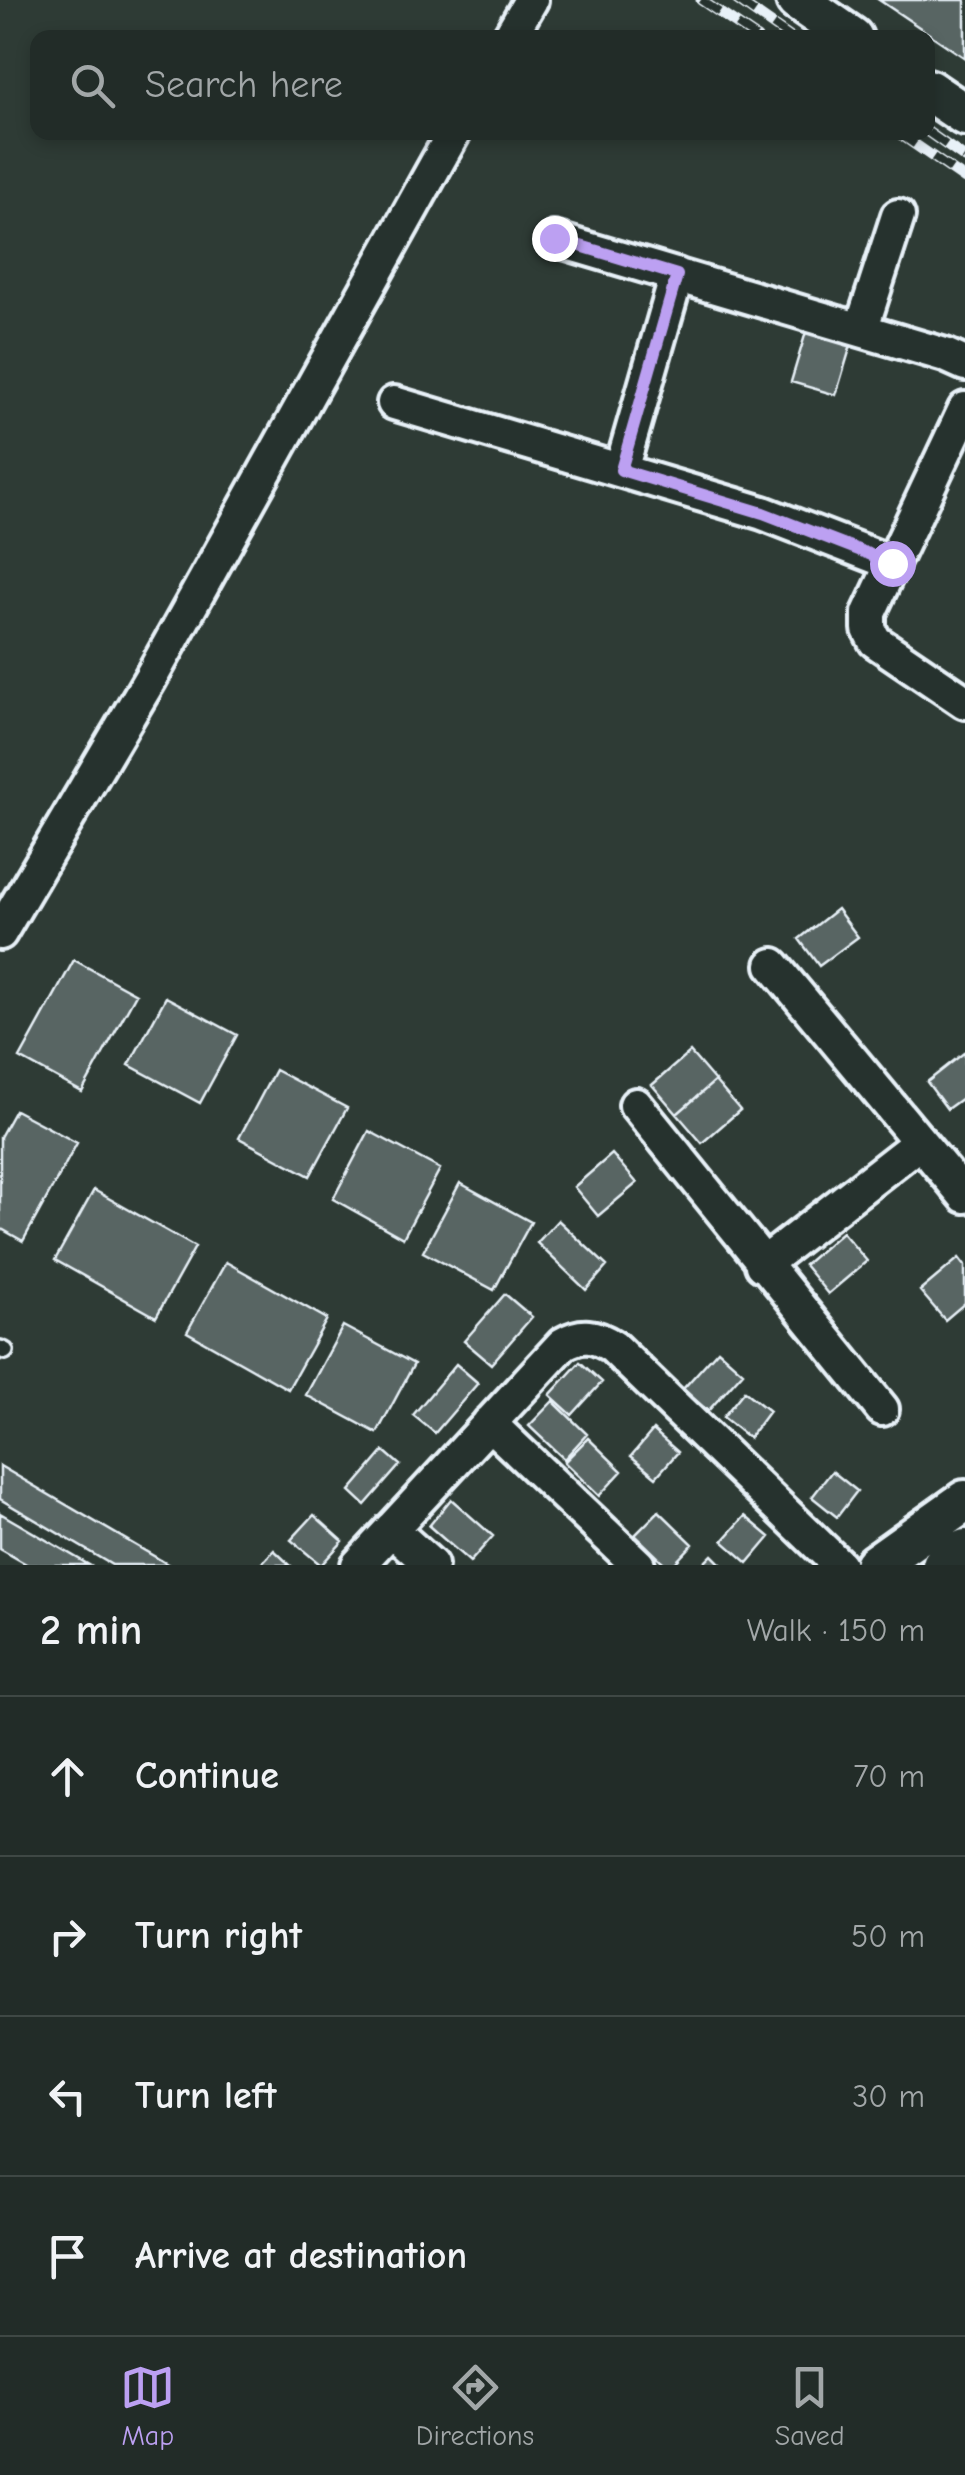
<!DOCTYPE html>
<meta charset="utf-8">
<style>
body{margin:0;font-family:"Comic Neue",sans-serif;background:#2a3430;color:#f1f3f6}
.stop{position:absolute;width:30px;height:30px;margin:-22px;border:8px solid #bca0f2;border-radius:50%;background:#fff}
.stop.end{background:#bca0f2;border-color:#fff;box-shadow:0 2px 10px #0008}
.list{margin:0;padding:0;list-style:none}
h2{display:flex;justify-content:space-between;align-items:center;height:130px;margin:0;padding:0 40px;font-size:42px}
h2 small{font-size:32px;font-weight:400;color:#a2a7a8}
.list li{display:grid;grid-template-columns:65px 1fr auto;gap:30px;align-items:center;box-sizing:border-box;height:160px;padding:0 40px;border-top:2px solid #3f4845}
.list b{display:block;font-size:38px;white-space:nowrap}
.list em{font-size:32px;font-style:normal;color:#a2a7a8}
.icon{flex:none;width:55px;height:55px;fill:none;stroke:currentColor;stroke-width:2;stroke-linecap:round;stroke-linejoin:round}
.map{position:relative;flex:none;width:965px;height:1565px;overflow:hidden}
.search{position:absolute;background:#222c28;box-shadow:0 5px 15px #0003;left:30px;right:30px;top:30px;height:110px;display:flex;align-items:center;gap:25px;box-sizing:border-box;padding:0 35px;border-radius:20px;color:#a2a7a8;font-size:38px}
.sheet{height:770px;background:#222c28}
nav{display:flex;justify-content:space-around;align-items:center;box-sizing:border-box;height:140px;border-top:2px solid #3f4845;background:#222c28;font-size:28px;color:#a2a7a8}
nav a{display:grid;justify-items:center;gap:5px}
nav .on{color:#bca0f2}
.map>svg:first-child{display:block}
.building{fill:#596563;stroke:#e8f1f8;stroke-width:2.5}
.lines{fill:none;stroke-linecap:round;stroke-linejoin:round}
.service-casing{stroke:#e8f1f8;stroke-width:22}
.minor-casing{stroke:#e8f1f8;stroke-width:40}
.tertiary-casing{stroke:#e8f1f8;stroke-width:48}
.service{stroke:#26332d;stroke-width:15}
.minor{stroke:#26332d;stroke-width:32}
.tertiary{stroke:#26332d;stroke-width:40}
.rail-casing{stroke:#e8f1f8;stroke-width:11}
.rail{stroke:#26332d;stroke-width:8;stroke-dasharray:22;stroke-linecap:butt}
.route{stroke:#bca0f2;stroke-width:12}
</style>
<div class="map">
<svg width="965" height="1565" viewBox="0 0 965 1565">
<rect width="100%" height="100%" fill="#2e3b35"/>
<filter id="ink" filterUnits="userSpaceOnUse"><feTurbulence type="fractalNoise" baseFrequency=".01" numOctaves="2"/><feDisplacementMap in="SourceGraphic" scale="20" xChannelSelector="R" yChannelSelector="G"/><feConvolveMatrix kernelMatrix="1 2 1 2 8 2 1 2 1" color-interpolation-filters="sRGB"/></filter>
<g filter="url(#ink)">
<path class="building" d="M 879,0 L 965,0 L 965,58 Z
M 809,322 L 854,335 L 836,395 L 791,382 Z
M 837,909 L 858,937 L 819,966 L 799,939 Z
M 74,960 L 136,994 L 82,1092 L 20,1058 Z
M 166,997 L 237,1035 L 200,1103 L 129,1065 Z
M 690,1052 L 715,1081 L 677,1114 L 652,1085 Z
M 965,1052 L 965,1096 L 947,1109 L 927,1082 Z
M 275,1070 L 347,1108 L 310,1176 L 239,1138 Z
M 715,1081 L 740,1110 L 702,1143 L 677,1114 Z
M 15,1110 L 77,1143 L 23,1241 L 0,1228 L 0,1137 Z
M 369,1131 L 440,1169 L 403,1238 L 333,1199 Z
M 612,1154 L 637,1183 L 598,1216 L 574,1187 Z
M 460,1183 L 531,1222 L 494,1290 L 423,1252 Z
M 94,1190 L 195,1247 L 156,1317 L 55,1260 Z
M 558,1220 L 607,1266 L 586,1290 L 537,1243 Z
M 842,1232 L 867,1261 L 828,1294 L 804,1265 Z
M 959,1258 L 965,1266 L 965,1303 L 945,1320 L 920,1291 Z
M 226,1262 L 327,1319 L 288,1389 L 187,1332 Z
M 505,1294 L 532,1317 L 491,1364 L 464,1341 Z
M 343,1326 L 414,1364 L 377,1433 L 306,1395 Z
M 718,1350 L 743,1372 L 708,1411 L 683,1389 Z
M 580,1362 L 602,1382 L 572,1415 L 550,1395 Z
M 456,1364 L 478,1383 L 435,1433 L 413,1415 Z
M 744,1391 L 769,1411 L 749,1438 L 723,1417 Z
M 553,1401 L 587,1434 L 564,1459 L 529,1426 Z
M 653,1430 L 678,1452 L 656,1477 L 631,1456 Z
M 588,1438 L 622,1471 L 599,1496 L 564,1462 Z
M 384,1451 L 400,1465 L 365,1505 L 350,1491 Z
M 0,1466 L 169,1565 L 112,1565 L 0,1499 Z
M 832,1471 L 857,1491 L 837,1517 L 812,1497 Z
M 451,1499 L 493,1536 L 470,1562 L 429,1526 Z
M 659,1511 L 693,1544 L 673,1565 L 666,1565 L 635,1535 Z
M 0,1513 L 89,1565 L 28,1565 L 0,1549 Z
M 314,1515 L 343,1541 L 321,1565 L 291,1540 Z
M 745,1516 L 770,1537 L 748,1563 L 723,1541 Z
M 274,1550 L 290,1565 L 260,1565 Z
M 712,1555 L 722,1565 L 702,1565 Z"/>
<g class="lines">
<g class="service-casing">
<path id="service" d="M 0,1349 L 5,1351"/>
</g>
<g class="minor-casing">
<path id="minor" d="M 509,38 L 531,0
M 554,239 L 945,355 L 965,364
M 861,330 L 898,216
M 394,403 L 763,513 L 892,563
M 965,409 L 869,613 L 869,629 L 875,641 L 965,702
M 621,470 L 677,275
M 0,933 L 150,679 L 454,132
M 773,965 L 965,1196
M 636,1105 L 882,1409
M 762,1265 L 920,1142
M 489,1423 L 638,1565
M 391,1529 L 431,1565
M 358,1565 L 563,1344 C 582,1333 595,1335 613,1347 L 839,1565"/>
</g>
<g class="tertiary-casing">
<path id="tertiary" d="M 797,0 L 852,38
M 928,90 L 965,115
M 875,1565 L 965,1501
M 943,1565 L 965,1550"/>
</g>
<use href="#service" class="service"/>
<use href="#minor" class="minor"/>
<use href="#tertiary" class="tertiary"/>
<g class="rail-casing">
<path id="rail" d="M 701,0 L 757,38
M 737,0 L 791,38
M 897,132 L 965,179
M 928,132 L 965,158"/>
</g>
<use href="#rail" class="rail"/>
</g>
</g>
<g class="lines" filter="url(#ink)">
<path class="route" d="M 554,238 L 677,275 L 621,470 L 763,513 L 892,563"/>
</g>
</svg>
<div class="stop" style="left:892px;top:563px"></div>
<div class="stop end" style="left:554px;top:238px"></div>
<div class="search"><svg class="icon" aria-label="search" viewBox="0 0 24 24"><circle cx="10" cy="10" r="6"/><path d="M15 15l6 6"/></svg>Search here</div>
</div>
<section class="sheet">
<h2>2 min<small>Walk · 150 m</small></h2>
<ul class="list">
<li><svg class="icon" aria-label="ahead" viewBox="0 0 24 24"><path d="M12 20V5M6 11l6-6 6 6"/></svg><div><b>Continue</b></div><em>70 m</em></li>
<li><svg class="icon" aria-label="right" viewBox="0 0 24 24"><path d="M7 20v-9h11M14 6l5 5-5 5"/></svg><div><b>Turn right</b></div><em>50 m</em></li>
<li><svg class="icon" aria-label="left" viewBox="0 0 24 24"><path d="M17 20v-9H6M10 6l-5 5 5 5"/></svg><div><b>Turn left</b></div><em>30 m</em></li>
<li><svg class="icon" aria-label="arrive" viewBox="0 0 24 24"><path d="M6 21V4h12l-3 4 3 4H6"/></svg><div><b>Arrive at destination</b></div></li>
</ul>
</section>
<nav>
<a class="on"><svg class="icon" aria-label="map" viewBox="0 0 24 24"><path d="M3 6l6-2 6 2 6-2v14l-6 2-6-2-6 2zM9 4v14M15 6v14"/></svg>Map</a>
<a><svg class="icon" aria-label="directions" viewBox="0 0 24 24"><path d="M12 3l9 9-9 9-9-9zM9 14v-3h6M13 9l2 2-2 2"/></svg>Directions</a>
<a><svg class="icon" aria-label="saved" viewBox="0 0 24 24"><path d="M7 4h10v16l-5-4-5 4z"/></svg>Saved</a>
</nav>
